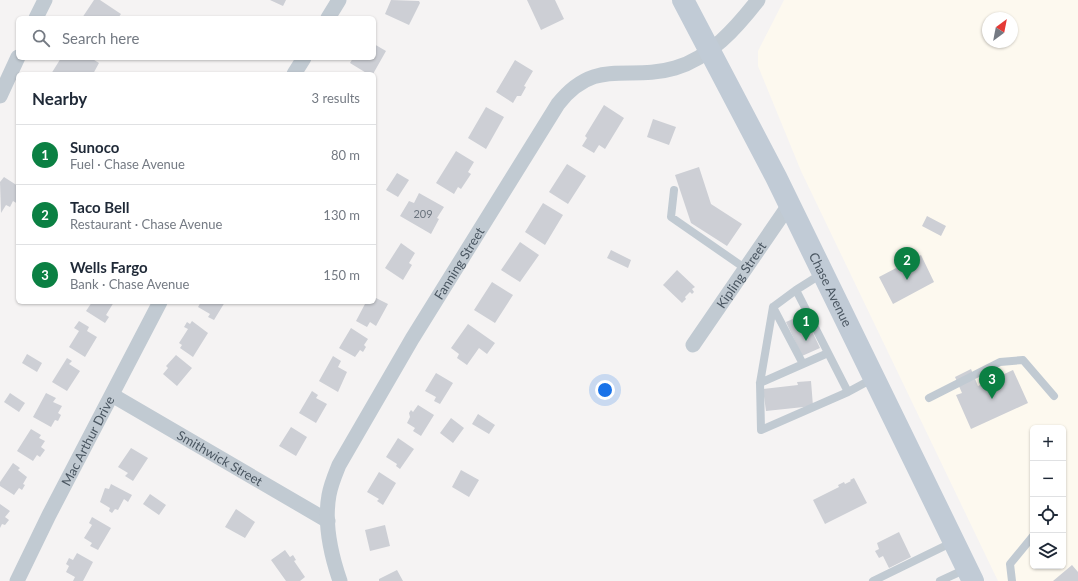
<!DOCTYPE html>
<meta charset="utf-8">
<style>
body{margin:0;font-family:Lato,sans-serif;background:#f2f2f3;color:#1f2937}
.controls{position:absolute;right:12px;bottom:12px;display:grid;overflow:hidden;border-radius:6px;box-shadow:0 1px 3px #0004}
.controls button{width:36px;height:36px;display:grid;place-items:center;padding:0;border:0;border-bottom:1px solid #e0e1e3;background:#fff;color:#1f2937;font:20px sans-serif}
.compass{position:absolute;left:982px;top:12px;width:36px;height:36px;border-radius:50%;background:#fff;box-shadow:0 1px 3px #0004;rotate:32deg}
.you{position:absolute;left:605px;top:390px;width:14px;height:14px;margin:-10px;border:3px solid #fff;border-radius:50%;background:#1a73e8;box-shadow:0 0 0 6px #1a73e833}
.badge{display:grid;place-items:center;width:26px;height:26px;border-radius:50%;background:#0b8043;color:#fff;font-size:13px;font-weight:700}
.pin{position:absolute;translate:-50% -33px;filter:drop-shadow(0 1px 2px #0008)}
.pin::after{content:'';position:absolute;top:21px;width:14px;height:12px;background:inherit;clip-path:polygon(0 0,100% 0,50% 100%)}
.list{margin:0;padding:0;list-style:none}
h2{display:flex;justify-content:space-between;align-items:center;height:52px;margin:0;padding:0 16px;font-size:17px}
h2 small{font-size:13px;font-weight:400;color:#747a83}
.list li{display:grid;grid-template-columns:26px 1fr auto;gap:12px;align-items:center;box-sizing:border-box;height:60px;padding:0 16px;border-top:1px solid #e0e1e3}
.list b{display:block;font-size:15px;white-space:nowrap}
.list p{margin:0;font-size:13px;white-space:nowrap;color:#747a83}
.list em{font-size:13px;font-style:normal;color:#747a83}
.icon{flex:none;width:22px;height:22px;fill:none;stroke:currentColor;stroke-width:2;stroke-linecap:round;stroke-linejoin:round}
.map{position:relative;flex:none;width:1078px;height:581px;overflow:hidden}
.search{position:absolute;background:#fff;box-shadow:0 1px 3px #0004;left:16px;top:16px;width:360px;height:44px;display:flex;align-items:center;gap:10px;box-sizing:border-box;padding:0 14px;border-radius:6px;color:#747a83;font-size:15px}
.panel{position:absolute;background:#fff;box-shadow:0 1px 3px #0004;left:16px;top:72px;width:360px;height:232px;border-radius:6px}
.map>svg:first-child{display:block}
.commercial{fill:#fdf9ef;fill-rule:evenodd}
.building{fill:#cdcfd5}
.lines{fill:none;stroke-linecap:round;stroke-linejoin:round}
.service{stroke:#c1cad2;stroke-width:8}
.minor{stroke:#c1cad2;stroke-width:15}
.secondary{stroke:#c1cbd6;stroke-width:22}
.labels{text-anchor:middle;dominant-baseline:central;stroke-width:3;stroke-linejoin:round;paint-order:stroke}
.number-label{font-size:11px;fill:#6b747e}
.street-label{font-size:13px;fill:#4a5661;stroke:#fff}
</style>
<div class="map">
<svg width="1078" height="581" viewBox="0 0 1078 581">
<rect width="100%" height="100%" fill="#f5f3f3"/>
<path class="commercial" d="M 784,0 L 1078,0 L 1078,581 L 998,581 L 801,171 L 758,66 L 758,51 ZM 988,18 L 1012,18 L 1012,42 L 988,42 ZM 1033,428 L 1063,428 L 1063,566 L 1033,566 Z"/>
<path class="building" d="M 94,0 L 100,0 L 121,14 L 118,18 L 82,18 Z
M 270,0 L 286,0 L 283,6 Z
M 391,0 L 419,1 L 420,3 L 409,25 L 385,14 Z
M 527,0 L 555,0 L 564,19 L 541,30 Z
M 374,44 L 386,51 L 373,74 L 368,74 L 350,63 L 353,58 L 374,58 Z
M 61,58 L 91,58 L 99,63 L 93,74 L 51,74 Z
M 515,60 L 533,71 L 524,86 L 526,87 L 521,96 L 517,96 L 513,103 L 496,92 Z
M 604,105 L 624,118 L 605,149 L 599,145 L 594,153 L 582,146 L 587,138 L 585,136 Z
M 486,107 L 504,117 L 486,149 L 468,138 Z
M 653,119 L 676,127 L 669,145 L 647,137 Z
M 456,151 L 474,162 L 468,172 L 471,174 L 461,189 L 458,187 L 454,194 L 436,183 Z
M 567,164 L 586,176 L 568,204 L 549,192 Z
M 699,167 L 711,204 L 742,224 L 727,246 L 691,223 L 675,175 Z
M 397,173 L 409,180 L 398,197 L 386,190 Z
M 4,177 L 18,186 L 18,204 L 13,201 L 10,207 L 6,205 L 1,213 L 0,182 Z
M 419,193 L 444,207 L 437,218 L 439,219 L 431,234 L 400,216 L 409,201 L 414,203 Z
M 543,203 L 563,215 L 545,245 L 525,232 Z
M 927,216 L 946,226 L 941,236 L 922,226 Z
M 520,242 L 539,255 L 520,282 L 501,270 Z
M 401,243 L 415,253 L 409,263 L 412,265 L 403,280 L 385,268 Z
M 611,250 L 631,260 L 628,268 L 607,258 Z
M 921,255 L 934,282 L 893,304 L 879,277 Z
M 677,270 L 695,287 L 692,289 L 694,292 L 692,294 L 690,292 L 685,297 L 686,299 L 682,303 L 663,285 Z
M 492,282 L 513,295 L 495,323 L 474,310 Z
M 374,297 L 388,304 L 376,326 L 370,322 L 367,327 L 356,321 L 366,302 L 374,302 Z
M 92,302 L 114,302 L 106,315 L 109,317 L 105,323 L 86,311 Z
M 201,302 L 225,302 L 214,320 L 208,317 L 210,314 L 198,307 Z
M 804,314 L 820,348 L 802,356 L 786,322 Z
M 79,321 L 89,327 L 87,331 L 97,337 L 85,357 L 69,347 L 79,331 L 74,328 Z
M 192,321 L 208,333 L 193,357 L 180,348 L 182,345 L 179,343 L 188,329 L 184,327 L 187,322 L 190,324 Z
M 468,324 L 495,343 L 487,354 L 479,348 L 467,365 L 457,358 L 459,354 L 451,348 Z
M 351,328 L 368,339 L 364,345 L 366,347 L 363,352 L 360,350 L 355,357 L 339,348 Z
M 27,354 L 42,363 L 37,372 L 22,363 Z
M 176,355 L 192,368 L 177,386 L 163,374 L 168,368 L 166,366 Z
M 333,356 L 341,361 L 338,367 L 347,372 L 338,392 L 319,381 Z
M 67,358 L 72,361 L 69,364 L 80,371 L 67,391 L 52,382 Z
M 971,369 L 978,386 L 1013,370 L 1028,403 L 971,429 L 956,395 L 962,393 L 955,377 Z
M 436,373 L 453,383 L 440,404 L 434,401 L 436,397 L 425,391 Z
M 811,381 L 813,406 L 766,411 L 763,389 L 798,385 L 797,382 Z
M 312,391 L 318,395 L 316,398 L 327,404 L 316,423 L 299,413 Z
M 10,393 L 25,403 L 19,412 L 4,402 Z
M 46,393 L 56,398 L 53,402 L 62,406 L 58,413 L 61,415 L 58,421 L 55,420 L 51,427 L 33,417 Z
M 418,405 L 434,415 L 421,436 L 413,431 L 415,428 L 407,423 L 410,417 L 409,413 L 411,410 L 413,412 Z
M 478,414 L 495,425 L 489,434 L 472,424 Z
M 451,418 L 464,428 L 453,443 L 440,433 Z
M 291,427 L 307,437 L 296,456 L 279,446 Z
M 31,429 L 41,435 L 39,438 L 45,441 L 41,447 L 45,450 L 40,457 L 37,455 L 33,461 L 17,451 Z
M 398,438 L 414,449 L 400,469 L 396,466 L 397,464 L 386,457 Z
M 131,448 L 148,458 L 133,481 L 125,476 L 128,473 L 118,467 Z
M 13,463 L 20,468 L 18,470 L 27,477 L 23,484 L 25,485 L 22,490 L 19,488 L 14,495 L 0,486 L 0,482 Z
M 461,470 L 479,480 L 469,497 L 452,487 Z
M 379,472 L 396,483 L 383,505 L 377,501 L 379,499 L 367,492 Z
M 854,478 L 867,503 L 825,524 L 813,500 L 839,487 L 838,485 L 844,482 L 845,484 L 851,481 L 850,480 Z
M 111,484 L 132,495 L 128,502 L 124,499 L 118,510 L 115,509 L 112,513 L 109,511 L 110,508 L 100,502 L 105,488 L 109,489 Z
M 150,494 L 166,505 L 159,515 L 143,504 Z
M 0,504 L 10,511 L 5,517 L 9,520 L 5,525 L 2,524 L 0,528 Z
M 236,509 L 255,522 L 245,538 L 225,527 Z
M 92,517 L 111,528 L 98,550 L 90,546 L 92,543 L 84,538 L 92,525 L 89,523 Z
M 385,525 L 390,546 L 370,551 L 365,530 Z
M 899,532 L 911,557 L 889,568 L 883,556 L 879,558 L 875,551 L 879,549 L 877,543 Z
M 285,550 L 290,557 L 293,555 L 296,560 L 294,561 L 305,577 L 300,581 L 286,581 L 271,560 Z
M 77,553 L 93,562 L 83,581 L 73,581 L 75,577 L 66,572 L 69,566 L 66,564 L 69,558 L 73,560 Z
M 1072,565 L 1078,572 L 1078,581 L 1053,581 Z
M 397,570 L 403,581 L 379,581 L 379,579 Z"/>
<g class="lines">
<path class="service" d="M 674,190 L 671,217 L 746,269
M 796,290 L 848,392
M 773,307 L 760,383 L 761,430 L 848,392 L 874,378
M 803,364 L 773,307 L 796,290 L 823,273
M 760,383 L 828,353
M 929,398 L 1000,362 L 1023,360 L 1054,396
M 873,581 L 953,542
M 940,581 L 966,569
M 1012,581 L 1010,564 L 1033,536"/>
<g class="minor">
<path d="M 36,18 L 45,0"/>
<path d="M 328,18 L 339,0"/>
<path d="M 294,74 L 304,58"/>
<path d="M 0,96 L 18,57"/>
<path id="s1" d="M 693,345 L 789,205"/>
<path id="s2" d="M 112,395 L 328,521"/>
<path id="s3" d="M 17,581 L 49,515 L 160,302"/>
<path id="s4" d="M 340,581 C 331,555 324,523 329,495 C 331,484 335,475 339,465 L 412,339 L 558,104 C 596,56 628,82 675,68 C 710,58 736,28 758,0"/>
</g>
<path class="secondary" id="s5" d="M 683,0 L 776,177 L 973,581"/>
</g>
<g class="labels">
<g class="number-label">
<text x="423" y="213">209</text>
</g>
<g class="street-label">
<text stroke="none"><textPath href="#s4" startOffset="354">Fanning Street</textPath></text>
<text stroke="none"><textPath href="#s1" startOffset="85">Kipling Street</textPath></text>
<text stroke="none"><textPath href="#s5" startOffset="325">Chase Avenue</textPath></text>
<text stroke="none"><textPath href="#s3" startOffset="157">Mac Arthur Drive</textPath></text>
<text stroke="none"><textPath href="#s2" startOffset="125">Smithwick Street</textPath></text>
</g>
</g>
</svg>
<div class="controls">
<button>+</button>
<button>−</button>
<button><svg class="icon" aria-label="locate" viewBox="0 0 24 24"><circle cx="12" cy="12" r="6"/><path d="M12 2v4M12 18v4M2 12h4M18 12h4"/></svg></button>
<button><svg class="icon" aria-label="layers" viewBox="0 0 24 24"><path d="M12 4l9 5-9 5-9-5zM3 14l9 5 9-5"/></svg></button>
</div>
<svg class="compass" viewBox="-18 -18 36 36"><path d="M0-13l5 13h-10z" fill="#e53935"/><path d="M0 13l5-13h-10z" fill="#747a83"/></svg>
<div class="you"></div>
<div class="pin badge" style="left:806px;top:341px">1</div>
<div class="pin badge" style="left:907px;top:280px">2</div>
<div class="pin badge" style="left:992px;top:399px">3</div>
<div class="search"><svg class="icon" aria-label="search" viewBox="0 0 24 24"><circle cx="10" cy="10" r="6"/><path d="M15 15l6 6"/></svg>Search here</div>
<section class="panel">
<h2>Nearby<small>3 results</small></h2>
<ul class="list">
<li><span class="badge">1</span><div><b>Sunoco</b><p>Fuel · Chase Avenue</p></div><em>80 m</em></li>
<li><span class="badge">2</span><div><b>Taco Bell</b><p>Restaurant · Chase Avenue</p></div><em>130 m</em></li>
<li><span class="badge">3</span><div><b>Wells Fargo</b><p>Bank · Chase Avenue</p></div><em>150 m</em></li>
</ul>
</section>
</div>
